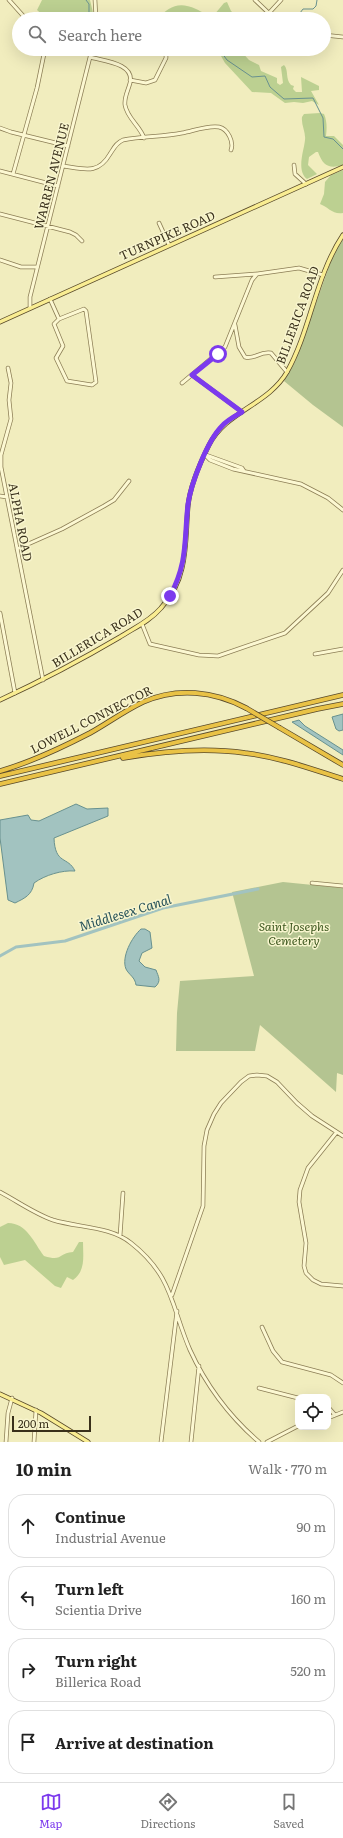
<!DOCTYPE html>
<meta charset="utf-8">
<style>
body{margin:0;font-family:Literata,serif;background:#f2f2f2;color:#222}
.controls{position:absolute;right:12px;bottom:12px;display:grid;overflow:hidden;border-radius:8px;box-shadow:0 4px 16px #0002}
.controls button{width:36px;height:36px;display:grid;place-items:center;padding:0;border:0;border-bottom:1px solid #e0e0e0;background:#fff;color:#222;font:20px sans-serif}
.scale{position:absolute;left:12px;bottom:10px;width:79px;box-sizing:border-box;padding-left:4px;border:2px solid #39301b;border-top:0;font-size:11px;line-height:14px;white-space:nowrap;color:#39301b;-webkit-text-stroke:3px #f8f5ce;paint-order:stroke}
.stop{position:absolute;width:12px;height:12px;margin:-9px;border:3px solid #7c3aed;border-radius:50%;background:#fff}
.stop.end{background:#7c3aed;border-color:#fff;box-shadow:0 1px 4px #0008}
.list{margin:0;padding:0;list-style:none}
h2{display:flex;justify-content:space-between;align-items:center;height:52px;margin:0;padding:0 16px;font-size:17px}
h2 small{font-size:13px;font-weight:400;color:#767676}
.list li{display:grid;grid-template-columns:26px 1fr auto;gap:12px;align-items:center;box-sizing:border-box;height:64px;margin:0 8px 8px;padding:0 8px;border:1px solid #e0e0e0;border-radius:16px}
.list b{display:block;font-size:15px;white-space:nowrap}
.list p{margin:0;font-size:13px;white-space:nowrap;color:#767676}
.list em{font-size:13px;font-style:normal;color:#767676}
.icon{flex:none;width:22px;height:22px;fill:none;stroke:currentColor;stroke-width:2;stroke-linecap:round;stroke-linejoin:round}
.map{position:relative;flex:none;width:343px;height:1442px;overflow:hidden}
.search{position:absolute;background:#fff;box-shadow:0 4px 16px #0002;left:12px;right:12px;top:12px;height:44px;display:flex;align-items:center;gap:10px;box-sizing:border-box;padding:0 14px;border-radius:22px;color:#767676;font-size:15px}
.sheet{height:340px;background:#fff}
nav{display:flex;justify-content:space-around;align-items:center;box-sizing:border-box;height:56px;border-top:1px solid #e0e0e0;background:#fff;font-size:11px;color:#767676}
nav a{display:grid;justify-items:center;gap:2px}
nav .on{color:#7c3aed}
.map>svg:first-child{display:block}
.green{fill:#bcd091}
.cemetery{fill:#b4c491}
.water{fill:#a2c3c0;stroke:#68918f}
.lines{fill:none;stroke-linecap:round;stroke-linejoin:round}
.stream{stroke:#68918f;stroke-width:1}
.canal{stroke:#a2c3c0;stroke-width:3}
.minor-casing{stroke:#8b7d55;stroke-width:4.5}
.major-casing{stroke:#58492a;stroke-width:5}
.highway-casing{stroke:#58492a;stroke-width:5.5}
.minor{stroke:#fcf8d2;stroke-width:3}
.major{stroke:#f9ed92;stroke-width:3.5}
.highway{stroke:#e9c246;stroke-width:4}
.highway-bridge-casing{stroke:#58492a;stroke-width:5.5;stroke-linecap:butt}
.highway-bridge{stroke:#e9c246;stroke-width:4}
.route{stroke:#7c3aed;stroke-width:5}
.labels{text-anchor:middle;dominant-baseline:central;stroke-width:3;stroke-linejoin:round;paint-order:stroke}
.street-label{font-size:12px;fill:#39301b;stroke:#f8f5ce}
.park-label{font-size:12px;font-style:italic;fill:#3e5820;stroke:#f8f5ce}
.water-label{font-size:13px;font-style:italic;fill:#29545b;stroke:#f8f5ce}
</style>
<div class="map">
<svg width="343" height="1442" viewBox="0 0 343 1442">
<rect width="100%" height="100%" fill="#f1edbe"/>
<path class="green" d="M 42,0 L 90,0 L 94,17 L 92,19 L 47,19 L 37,10 Z
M 227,2 L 231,11 L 240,19 L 157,19 C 169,7 178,1 196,9 C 202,12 207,15 214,15 L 224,3 Z
M 118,13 C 126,16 134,13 142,19 L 100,18 L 101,15 Z
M 217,49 L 239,49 L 249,60 L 259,65 L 261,71 L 277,78 L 277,83 L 280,85 L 283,83 L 281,67 L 284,65 C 289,70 285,79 291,85 L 294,86 L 293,89 L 296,92 L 302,92 L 301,77 L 319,86 L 319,90 L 311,91 L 319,105 L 312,101 L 303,103 L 294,102 L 285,103 L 271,93 L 252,92 L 225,63 Z
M 320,113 L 324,114 C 327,121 327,128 326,136 L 334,136 L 343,145 L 343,165 C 329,169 323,166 318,152 L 316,152 L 309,157 L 308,165 L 317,174 L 307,179 C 296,170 304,151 305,140 C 306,132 301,125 302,117 L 304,114 Z
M 343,170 L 343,213 C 333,215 328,207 320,204 L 324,194 L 325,182 L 331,175 Z
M 8,1223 C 27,1223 34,1243 44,1256 C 63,1262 58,1253 73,1252 L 79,1242 L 83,1242 C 83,1256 86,1271 73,1280 L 67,1277 L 61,1288 L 55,1286 L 25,1260 L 4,1265 L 0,1257 L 0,1227 Z"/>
<path class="cemetery" d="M 343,238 L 343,427 L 313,405 L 284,381 L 296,359 L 332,258 Z
M 283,882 L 343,888 L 343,1075 L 337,1073 L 336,1092 L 260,1025 L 255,1051 L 176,1051 L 177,1013 L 180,981 L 254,976 L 232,892 Z"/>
<path class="water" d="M 343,714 L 343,730 L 339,731 L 336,729 L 332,717 Z
M 299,720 L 305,726 L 343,750 L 343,755 L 292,722 Z
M 76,804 L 87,809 L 108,808 L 108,816 L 54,838 C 55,865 68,856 75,871 C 62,870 45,875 34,883 C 32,895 25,898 15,903 L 8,900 L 0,838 L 0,820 L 28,815 L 31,820 L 39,821 Z
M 141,929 L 145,929 L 150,932 L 152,948 L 142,953 L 139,961 L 145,967 L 156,970 C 158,976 162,981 155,987 L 136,985 C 135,977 129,975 126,969 C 121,957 132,937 141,929 Z"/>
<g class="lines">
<path class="stream" d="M 86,0 L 89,4 L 89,14 L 94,16
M 100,17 L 112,19
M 117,19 L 128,15 L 140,19
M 299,19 L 300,13 L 303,9 L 313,9 L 316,6 L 317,0
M 219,49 L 227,60 L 252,77 L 265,76 L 270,87 L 284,99 L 313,98 L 323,118 L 324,137 L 333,139 L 343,149"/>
<path class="canal" d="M 0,956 L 16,947 L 65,941 L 163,908 L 258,889"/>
<g class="minor-casing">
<path id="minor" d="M 9,0 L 26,19
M 95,0 L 96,19
M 255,0 L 275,19
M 269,13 L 281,0
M 324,35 L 343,37
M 90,57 C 103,61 135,63 130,83 C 128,91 124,97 125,105 C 127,118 140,126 144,138
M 130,80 L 146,83 L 155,80 L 166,58 L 166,52
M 0,128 L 11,132 L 68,146
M 294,165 L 295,174 L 306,184
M 63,166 C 84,169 98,175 110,154 C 114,148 116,143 123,140 C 142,136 162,137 182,133 C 193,131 208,125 219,127 C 228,129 234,142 231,150
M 0,171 L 58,186
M 13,174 L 37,88 L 45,49
M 0,214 L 70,232 L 76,235 L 82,241
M 159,223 L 169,245
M 0,260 L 21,267 L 37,267
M 215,277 L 256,274
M 50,299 L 59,319
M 30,308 L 30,297 L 92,49
M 84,309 L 86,311 L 96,382 L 92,385 L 67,381 L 56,358 L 63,346 L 54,324 L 59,319 Z
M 235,325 L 239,347 L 245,357 C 255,360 259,351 271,353 L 287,372
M 8,368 L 11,383 L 9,400 L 11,419 L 1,455 L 1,467 L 43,680
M 192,375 L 242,412
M 182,383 L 225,347 L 252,280 L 257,274 L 299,268 L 323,275
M 205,455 L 210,460 L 233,469 L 301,484 L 328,498 L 343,510
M 206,455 L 242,468 L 244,471
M 0,496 L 7,497
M 17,549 L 62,529 L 104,506 L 114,500 L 129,481
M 0,613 L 15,693
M 142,624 L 150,644 L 199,655 L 218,656 L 285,633 L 328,593 L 343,570
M 315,654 L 343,649
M 312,883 L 343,886
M 336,1133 L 308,1168 L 300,1190 L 299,1202 L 306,1243 L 304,1266 L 306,1273 L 313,1280 L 321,1284 L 343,1286
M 0,1192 C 17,1201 35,1214 53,1220 C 79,1228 110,1226 131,1243 C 173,1276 171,1306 190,1350 C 206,1385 230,1417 259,1442
M 120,1236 L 123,1193
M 172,1295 L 203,1206 L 204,1146 L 207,1130 L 214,1114 L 221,1103 L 241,1082 L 249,1076 L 257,1075 L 267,1076 L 277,1082 L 297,1103 L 312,1116 L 343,1136
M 262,1327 L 273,1351 L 282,1362 L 331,1375 L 343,1383
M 259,1388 L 298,1398
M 328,1407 L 335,1415
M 328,1418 L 343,1412
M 6,1442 L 8,1413 L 12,1398
M 34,1442 L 36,1410
M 161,1442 L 177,1311
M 191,1442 L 199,1366
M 267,1442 L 298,1426"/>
</g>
<g class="major-casing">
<path id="major" d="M 0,322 L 343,167
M 0,700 C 41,681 81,660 120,637 C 134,628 150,621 161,608 C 171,597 179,582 182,568 C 187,547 186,527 188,506 C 190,486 200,463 209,445 C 226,411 268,405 287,372 C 311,329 315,277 343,235
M 0,1394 L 41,1413 L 88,1442"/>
</g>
<g class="highway-casing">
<path id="highway" d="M 280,728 L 343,765
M 123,758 C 163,751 204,747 245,753 C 279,757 311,769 343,779
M 0,771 C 32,762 61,748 90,733 C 108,723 124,711 143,702 C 177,687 214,691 246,708
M 0,776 L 343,695
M 0,784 L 317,709 L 343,704"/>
</g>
<use href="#minor" class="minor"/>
<use href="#major" class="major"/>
<use href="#highway" class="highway"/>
<g class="highway-bridge-casing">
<path id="highway-bridge" d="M 246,708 L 280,728"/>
</g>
<use href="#highway-bridge" class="highway-bridge"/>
</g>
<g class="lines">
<path class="route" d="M 170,596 C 188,562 184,541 188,504 C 191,484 207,441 222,426 C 227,420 235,416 242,412 L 192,375 L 218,354"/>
</g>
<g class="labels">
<g class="street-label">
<text transform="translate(51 176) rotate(-76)">WARREN AVENUE</text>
<text transform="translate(167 235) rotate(-24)">TURNPIKE ROAD</text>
<text transform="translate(297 315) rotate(-70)">BILLERICA ROAD</text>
<text transform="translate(21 522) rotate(79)">ALPHA ROAD</text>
<text transform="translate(97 637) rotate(-31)">BILLERICA ROAD</text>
<text transform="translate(91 719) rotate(-27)">LOWELL CONNECTOR</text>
</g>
<g class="park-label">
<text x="294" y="926">Saint Josephs<tspan x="294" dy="14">Cemetery</tspan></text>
</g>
<g class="water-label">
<text transform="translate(125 912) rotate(-17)">Middlesex Canal</text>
</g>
</g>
</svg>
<div class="controls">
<button><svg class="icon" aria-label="locate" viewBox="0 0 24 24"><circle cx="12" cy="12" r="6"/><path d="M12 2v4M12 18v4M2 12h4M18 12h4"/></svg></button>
</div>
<div class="scale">200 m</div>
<div class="stop" style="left:218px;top:354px"></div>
<div class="stop end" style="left:170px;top:596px"></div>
<div class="search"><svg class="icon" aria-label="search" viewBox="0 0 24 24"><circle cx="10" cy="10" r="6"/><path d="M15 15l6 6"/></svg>Search here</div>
</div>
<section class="sheet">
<h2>10 min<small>Walk · 770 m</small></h2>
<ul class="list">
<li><svg class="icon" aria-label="ahead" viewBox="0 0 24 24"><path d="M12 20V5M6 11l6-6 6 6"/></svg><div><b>Continue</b><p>Industrial Avenue</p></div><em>90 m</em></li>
<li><svg class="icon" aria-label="left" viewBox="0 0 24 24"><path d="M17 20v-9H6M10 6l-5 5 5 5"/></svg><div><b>Turn left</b><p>Scientia Drive</p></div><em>160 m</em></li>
<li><svg class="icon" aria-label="right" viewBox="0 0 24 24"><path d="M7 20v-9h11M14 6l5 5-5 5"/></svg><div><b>Turn right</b><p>Billerica Road</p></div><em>520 m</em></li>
<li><svg class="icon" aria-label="arrive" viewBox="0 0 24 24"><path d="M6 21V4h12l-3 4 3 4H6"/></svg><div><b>Arrive at destination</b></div></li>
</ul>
</section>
<nav>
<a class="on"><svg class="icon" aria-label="map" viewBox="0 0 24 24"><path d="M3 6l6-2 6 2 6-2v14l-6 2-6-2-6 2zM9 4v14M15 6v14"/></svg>Map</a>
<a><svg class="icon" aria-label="directions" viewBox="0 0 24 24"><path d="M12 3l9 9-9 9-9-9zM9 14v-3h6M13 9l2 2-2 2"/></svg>Directions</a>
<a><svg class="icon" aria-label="saved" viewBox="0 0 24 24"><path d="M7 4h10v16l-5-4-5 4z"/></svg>Saved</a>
</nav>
